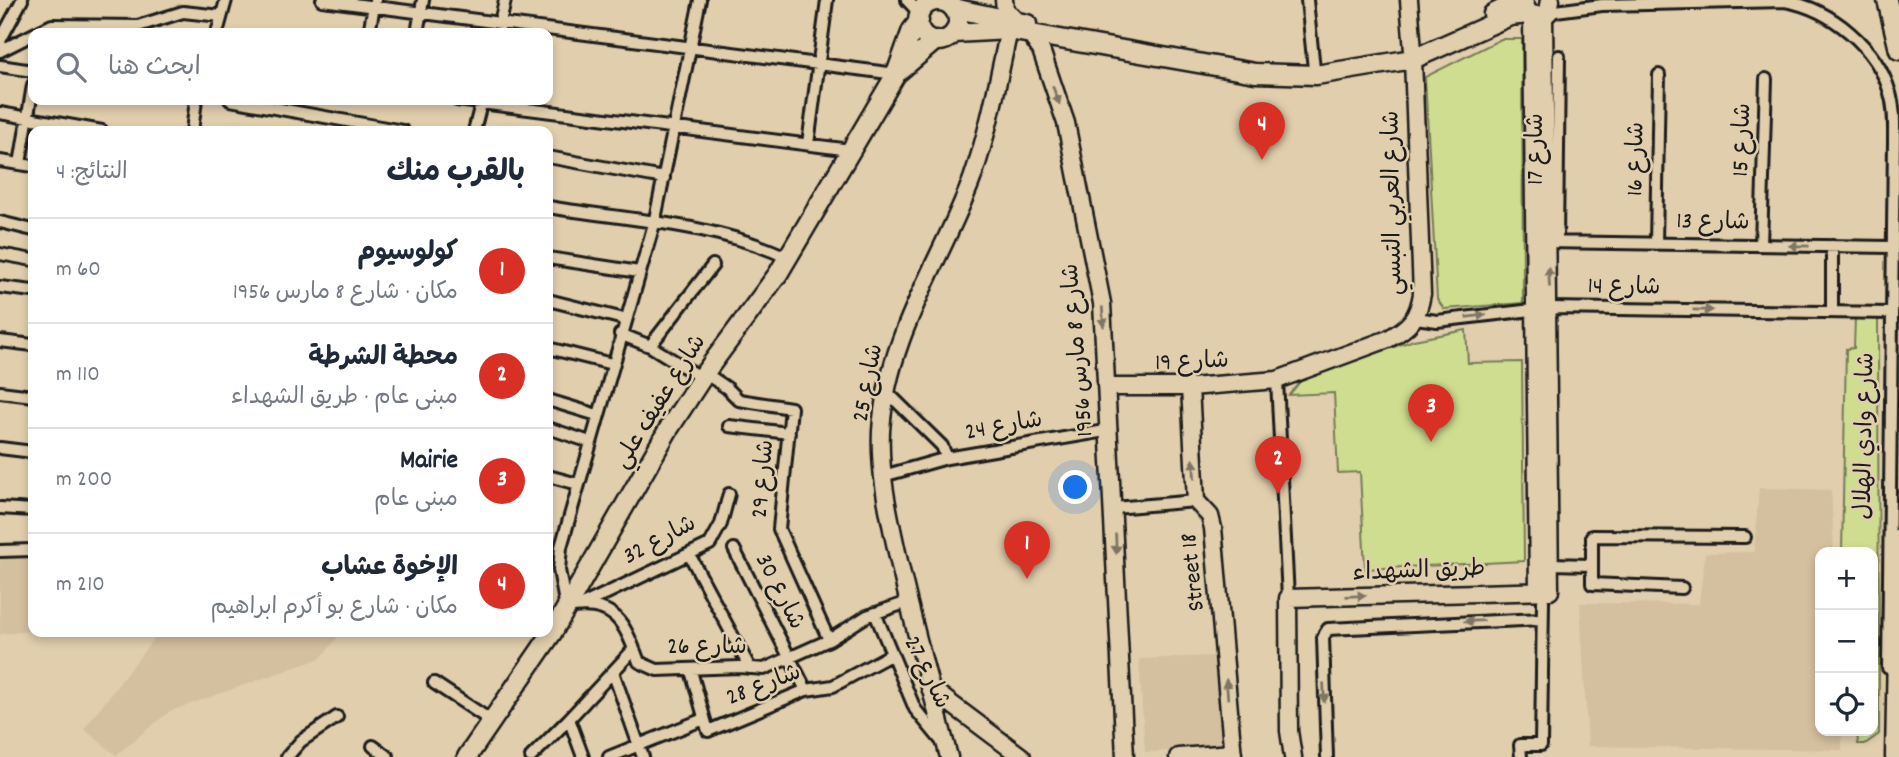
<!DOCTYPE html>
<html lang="ar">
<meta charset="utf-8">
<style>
body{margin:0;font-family:Dekko,"Playpen Sans Arabic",sans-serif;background:#f2f2f3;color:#1f2937;direction:rtl}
.controls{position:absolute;right:21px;bottom:21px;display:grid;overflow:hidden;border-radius:14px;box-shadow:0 4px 10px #0003}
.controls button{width:63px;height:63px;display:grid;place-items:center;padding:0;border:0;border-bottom:2px solid #e0e1e3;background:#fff;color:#1f2937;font:35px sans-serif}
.you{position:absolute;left:1076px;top:488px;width:24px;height:24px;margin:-18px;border:5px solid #fff;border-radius:50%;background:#1a73e8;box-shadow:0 0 0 10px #1a73e833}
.badge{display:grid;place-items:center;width:46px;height:46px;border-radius:50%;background:#d93025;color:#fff;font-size:23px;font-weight:700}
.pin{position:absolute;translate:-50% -58px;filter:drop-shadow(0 2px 4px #0008)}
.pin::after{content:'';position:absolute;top:37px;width:24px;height:21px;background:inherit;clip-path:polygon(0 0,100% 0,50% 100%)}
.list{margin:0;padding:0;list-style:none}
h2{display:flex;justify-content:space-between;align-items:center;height:91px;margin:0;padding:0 28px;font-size:30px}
h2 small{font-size:23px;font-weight:400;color:#747a83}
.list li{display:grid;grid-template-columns:46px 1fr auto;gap:21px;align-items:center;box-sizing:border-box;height:105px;padding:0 28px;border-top:2px solid #e0e1e3}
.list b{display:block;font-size:26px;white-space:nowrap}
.list p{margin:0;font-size:23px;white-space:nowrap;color:#747a83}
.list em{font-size:23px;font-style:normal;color:#747a83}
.icon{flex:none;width:38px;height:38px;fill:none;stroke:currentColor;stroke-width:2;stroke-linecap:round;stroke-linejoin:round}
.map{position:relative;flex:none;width:1899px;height:757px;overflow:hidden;direction:ltr}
.search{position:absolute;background:#fff;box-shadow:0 4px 10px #0003;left:28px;top:28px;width:525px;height:77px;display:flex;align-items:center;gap:18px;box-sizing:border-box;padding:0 24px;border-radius:14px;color:#747a83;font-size:26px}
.panel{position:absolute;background:#fff;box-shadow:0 4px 10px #0003;left:28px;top:126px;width:525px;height:511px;border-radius:14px;direction:rtl}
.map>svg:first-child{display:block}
.built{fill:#d4bf9e}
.green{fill:#cfdd90;stroke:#767c56;stroke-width:2}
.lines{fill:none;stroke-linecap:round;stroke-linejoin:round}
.street-casing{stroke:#1c1c1c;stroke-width:16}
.secondary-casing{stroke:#1c1c1c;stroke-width:21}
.primary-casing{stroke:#1c1c1c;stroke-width:23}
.street{stroke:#e0ceac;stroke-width:10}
.secondary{stroke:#e0ceac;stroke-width:16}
.primary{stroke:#e0ceac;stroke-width:18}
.oneway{fill:#7e7564}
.labels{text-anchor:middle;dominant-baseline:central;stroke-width:5;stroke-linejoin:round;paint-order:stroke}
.street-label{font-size:24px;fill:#1c1c1c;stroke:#e0ceac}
</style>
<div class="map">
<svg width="1899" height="757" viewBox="0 0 1899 757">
<rect width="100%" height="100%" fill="#e0ceac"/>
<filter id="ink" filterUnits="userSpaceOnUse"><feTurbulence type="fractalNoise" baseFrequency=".0143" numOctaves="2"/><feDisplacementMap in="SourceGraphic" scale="14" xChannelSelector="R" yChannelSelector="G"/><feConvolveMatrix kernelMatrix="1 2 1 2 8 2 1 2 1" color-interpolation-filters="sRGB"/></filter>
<g filter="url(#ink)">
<path class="built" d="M 1759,488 L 1831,490 L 1834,552 L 1820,552 L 1820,731 L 1842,731 L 1842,750 L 1588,746 L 1580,603 L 1699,604 L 1705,553 L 1754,552 Z
M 33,556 L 33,631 L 0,634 L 0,557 Z
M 159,632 L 342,632 L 321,658 L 170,711 L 116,755 L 84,729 Z
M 1216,656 L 1224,757 L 1176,751 L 1145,752 L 1139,659 Z"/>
<path class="green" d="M 1501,39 L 1522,39 L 1523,303 L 1444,309 L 1437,299 L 1425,77 Z
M 1855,317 L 1878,318 L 1879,734 L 1865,744 L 1858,744 L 1857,731 L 1873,731 L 1873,552 L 1842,552 L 1846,349 L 1854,348 Z
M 1466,330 L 1468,363 L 1522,362 L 1524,561 L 1365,569 L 1360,472 L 1338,473 L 1334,393 L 1289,395 L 1303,378 L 1414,340 Z"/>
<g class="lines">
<g class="street-casing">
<path id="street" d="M 322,0 L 896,74
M 700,0 L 654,224 L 561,547 L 559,570 L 566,608 C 615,599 624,622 639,662 L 657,670 L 740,667 L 764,669 L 829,640 L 867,616 L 908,602
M 907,0 L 920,14
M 930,0 L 935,1
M 1307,0 L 1314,69
M 1548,12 L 1602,5 L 1785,1 C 1831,9 1877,47 1890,93 C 1895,109 1894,125 1894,141 L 1888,668
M 217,33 L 226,0
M 369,33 L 375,0
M 417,33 L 423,0
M 498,33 L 505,0
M 0,41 L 22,0
M 0,51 L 52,25 L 138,26 L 183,12 L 221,16
M 0,66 L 33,71
M 230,100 L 403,131
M 457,100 L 851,150
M 0,113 L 102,131
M 192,131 L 196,100
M 474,131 L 482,100
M 808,144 L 827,0
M 548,157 L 664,178
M 0,161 L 33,166
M 20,164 L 33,85
M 548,207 C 627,220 716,223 788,258
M 0,222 L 33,230
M 1542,242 L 1892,247
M 1557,242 L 1559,56
M 1656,244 L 1659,75
M 1761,245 L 1766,79
M 0,254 L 33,260
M 548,258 L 639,272
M 0,287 L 33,291
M 548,300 L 624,319
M 1832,312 L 1832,246
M 1416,318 L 1437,321 L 1550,308 L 1892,313
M 620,334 L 650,346 L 702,378
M 0,341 L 33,345
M 650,346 L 713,265
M 548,348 L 612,364
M 705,373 L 727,388 L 739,400 L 791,408 L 779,529 L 829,640
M 1277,380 L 1288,598
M 0,392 L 33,396
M 548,400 L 597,415
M 729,426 L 789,433
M 548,428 L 590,442
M 0,448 L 33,452
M 947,458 L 1111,430
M 548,476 L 578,484
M 883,476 L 947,458 L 942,446 L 887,392
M 0,508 L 33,510
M 1114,508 L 1196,501
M 734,549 L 806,690
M 0,551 L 33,550
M 689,554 L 750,668
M 1550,564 L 1591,565
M 1682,588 L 1592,584 L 1592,536 L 1745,537
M 584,604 L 710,544 L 721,524 L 729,494
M 875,613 L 915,709 L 943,743
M 691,671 L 708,731 L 806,690 L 833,686 L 892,654
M 613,672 L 643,757
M 434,683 L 493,722
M 373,746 L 388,757
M 287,757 L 301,741 L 337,717
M 531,757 L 569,719
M 583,757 L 569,719 L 634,649
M 609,757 L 704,719
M 1327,757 L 1323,637 L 1328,629 L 1542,619
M 1521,757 L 1520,745 L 1541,745 L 1543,601"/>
</g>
<g class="secondary-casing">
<path id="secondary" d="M 1004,0 L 1005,9 L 1015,20
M 1409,0 L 1413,51
M 1532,16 L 1538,591
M 1029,33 L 1041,50 L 1066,123 L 1102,303 L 1125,757
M 1108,387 L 1190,387 L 1277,380 L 1388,339 C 1410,327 1418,318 1422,294 L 1413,59
M 1190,387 L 1196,501 L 1210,516 L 1213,528 L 1233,757
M 930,688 L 1022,757
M 949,757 C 931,690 913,624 898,557 C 889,515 879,474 881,431 C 887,336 940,264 972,179 C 989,130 998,80 1009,30
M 1178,757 L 1233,753
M 1293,757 L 1289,731 L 1288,598 L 1550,591 L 1544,15"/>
</g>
<g class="primary-casing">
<path id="primary" d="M 1887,0 L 1899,50
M918 21a20 20 0 1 1 40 0a20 20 0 1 1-40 0Z
M 1524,4 L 1528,14 L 1540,17 L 1548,12 L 1550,0
M 953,8 L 1027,24
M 1493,14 L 1521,0
M 919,21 L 912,30 L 896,74 L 936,40
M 954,33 L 1009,30 L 1255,73 L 1316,75 L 1413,59 L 1510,16 L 1528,14
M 467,757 L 552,633 L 668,430 L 707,370 L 778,274 L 896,74
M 1895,757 L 1899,538"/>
</g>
<use href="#street" class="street"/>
<use href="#secondary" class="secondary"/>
<use href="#primary" class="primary"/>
</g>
<defs><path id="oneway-solid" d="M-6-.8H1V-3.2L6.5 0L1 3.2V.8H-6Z" transform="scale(1.75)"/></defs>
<g class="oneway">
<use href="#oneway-solid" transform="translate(1056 95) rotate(69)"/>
<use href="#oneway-solid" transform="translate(1799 246) rotate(-179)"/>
<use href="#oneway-solid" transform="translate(1549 277) rotate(-93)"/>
<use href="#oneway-solid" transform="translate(1703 310) rotate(1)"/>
<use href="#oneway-solid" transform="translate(1476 316) rotate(-7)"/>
<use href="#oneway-solid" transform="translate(1103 317) rotate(86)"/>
<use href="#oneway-solid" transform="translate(1194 469) rotate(-93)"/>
<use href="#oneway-solid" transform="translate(1116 544) rotate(88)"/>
<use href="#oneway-solid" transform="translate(1356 596) rotate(-2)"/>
<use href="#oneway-solid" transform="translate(1474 621) rotate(178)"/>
<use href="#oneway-solid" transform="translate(1227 689) rotate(-95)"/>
<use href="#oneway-solid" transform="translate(1324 693) rotate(88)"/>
</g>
</g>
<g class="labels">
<g class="street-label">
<text transform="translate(1743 140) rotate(-88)">شارع 15</text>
<text transform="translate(1537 149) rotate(-90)">شارع 17</text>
<text transform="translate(1637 159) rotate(-89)">شارع 16</text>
<text transform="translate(1394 203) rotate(-91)">شارع العربي التبسي</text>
<text transform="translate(1713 223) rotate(1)">شارع 13</text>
<text transform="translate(1624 288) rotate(1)">شارع 14</text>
<text transform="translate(1079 350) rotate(-95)">شارع 8 مارس 1956</text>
<text transform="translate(1192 363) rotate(-2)">شارع 19</text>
<text transform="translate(869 383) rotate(-79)">شارع 25</text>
<text transform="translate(661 402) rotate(-58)">شارع عفيف علي</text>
<text transform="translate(1004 427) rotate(-10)">شارع 24</text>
<text transform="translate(1866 436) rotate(-89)">شارع وادي الهلال</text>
<text transform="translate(764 479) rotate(-85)">شارع 29</text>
<text transform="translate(660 541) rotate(-28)">شارع 32</text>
<text transform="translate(1194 572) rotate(-96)">Street 18</text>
<text transform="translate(1419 572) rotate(-2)">طريق الشهداء</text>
<text transform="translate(779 592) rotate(63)">شارع 30</text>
<text x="707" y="648">شارع 26</text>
<text transform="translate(926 673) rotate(64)">شارع 27</text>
<text transform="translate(764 686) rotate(-21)">شارع 28</text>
</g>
</g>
</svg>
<div class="controls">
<button>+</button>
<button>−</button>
<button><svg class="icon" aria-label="locate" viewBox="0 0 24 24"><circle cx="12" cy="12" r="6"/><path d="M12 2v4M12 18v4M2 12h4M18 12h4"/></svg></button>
</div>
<div class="you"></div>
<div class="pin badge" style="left:1027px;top:579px">1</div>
<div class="pin badge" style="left:1278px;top:494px">2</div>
<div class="pin badge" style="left:1431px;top:442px">3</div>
<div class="pin badge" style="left:1262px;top:160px">4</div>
<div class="search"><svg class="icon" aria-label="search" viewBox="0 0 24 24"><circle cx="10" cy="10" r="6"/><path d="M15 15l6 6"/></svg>ابحث هنا</div>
<section class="panel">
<h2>بالقرب منك<small>النتائج: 4</small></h2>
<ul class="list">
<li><span class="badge">1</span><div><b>كولوسيوم</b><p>مكان · شارع 8 مارس 1956</p></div><em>60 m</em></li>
<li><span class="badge">2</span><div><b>محطة الشرطة</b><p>مبنى عام · طريق الشهداء</p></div><em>110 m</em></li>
<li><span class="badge">3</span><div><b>Mairie</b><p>مبنى عام</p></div><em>200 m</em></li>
<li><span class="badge">4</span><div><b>الإخوة عشاب</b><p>مكان · شارع بو أكرم ابراهيم</p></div><em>210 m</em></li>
</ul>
</section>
</div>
